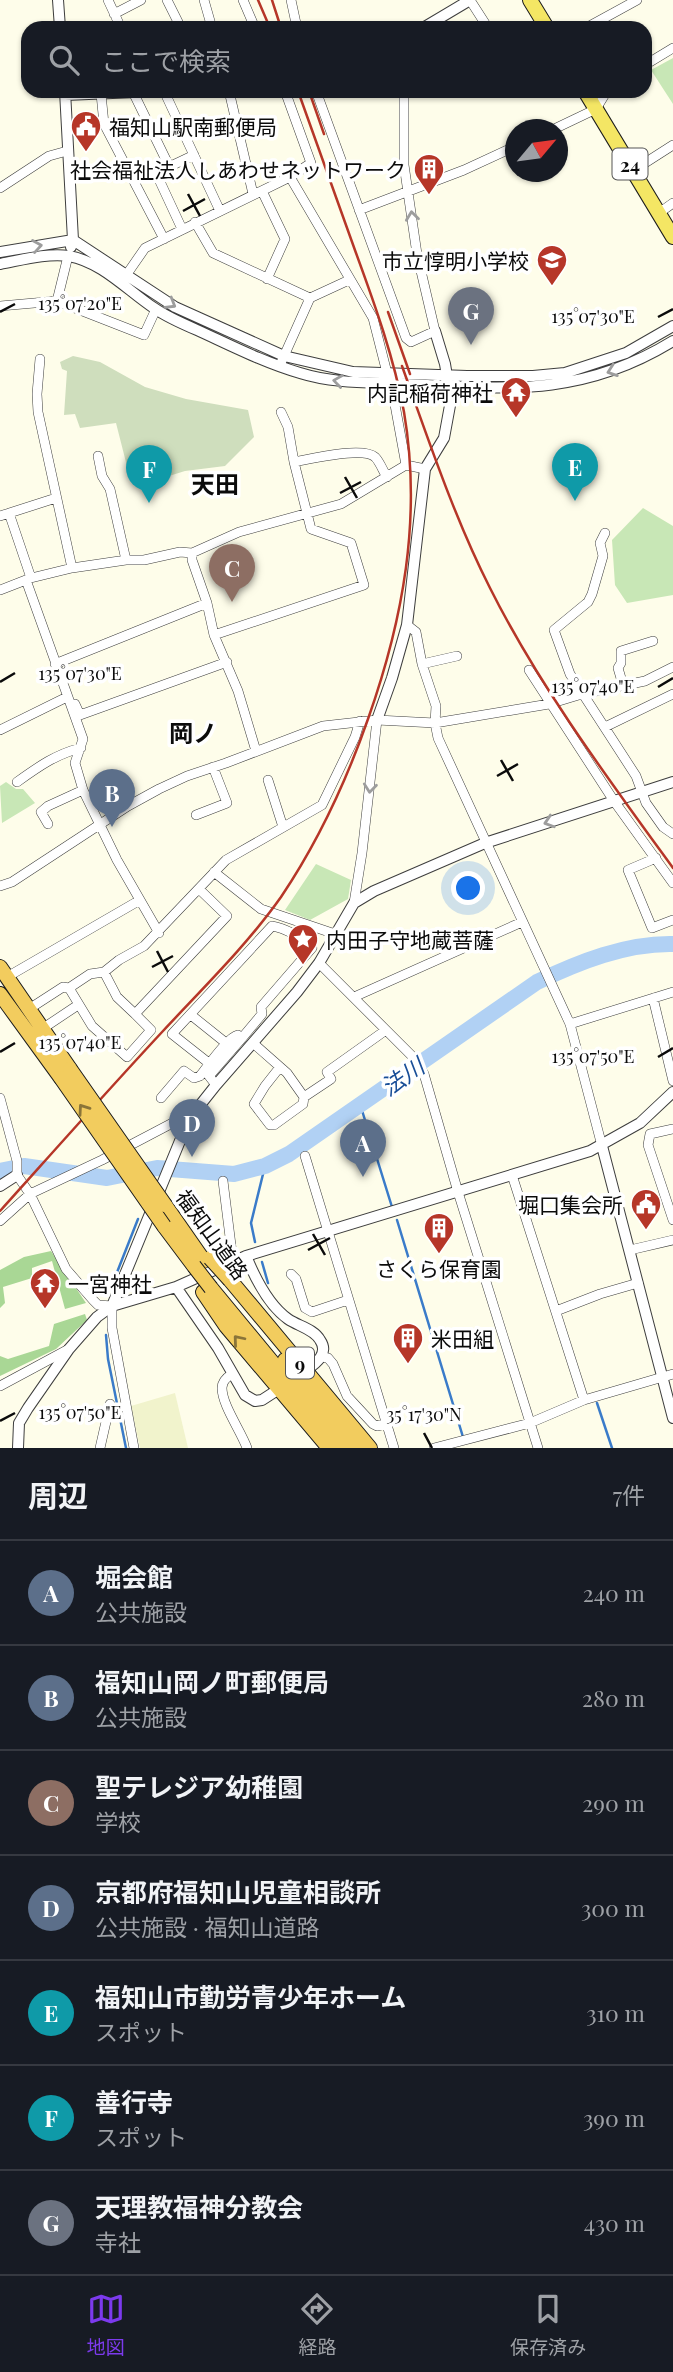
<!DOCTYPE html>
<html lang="ja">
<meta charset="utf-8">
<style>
body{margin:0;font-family:"Playfair Display","Noto Sans JP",serif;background:#20242c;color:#f1f3f6}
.compass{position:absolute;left:505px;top:119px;width:63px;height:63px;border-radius:50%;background:#171b24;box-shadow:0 2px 5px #0004;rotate:61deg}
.you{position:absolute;left:469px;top:889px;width:24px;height:24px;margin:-18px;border:5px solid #fff;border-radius:50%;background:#1a73e8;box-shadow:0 0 0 10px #1a73e833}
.badge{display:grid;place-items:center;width:46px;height:46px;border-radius:50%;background:#7c3aed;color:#fff;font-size:23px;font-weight:700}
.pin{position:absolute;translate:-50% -58px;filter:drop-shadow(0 2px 4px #0008)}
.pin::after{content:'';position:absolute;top:37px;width:24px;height:21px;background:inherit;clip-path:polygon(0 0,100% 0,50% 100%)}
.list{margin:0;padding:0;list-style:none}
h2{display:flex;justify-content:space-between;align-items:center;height:91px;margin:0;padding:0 28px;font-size:30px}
h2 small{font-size:23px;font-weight:400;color:#9ea1a6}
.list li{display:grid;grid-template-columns:46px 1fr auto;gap:21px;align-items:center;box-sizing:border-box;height:105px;padding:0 28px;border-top:2px solid #363941}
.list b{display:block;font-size:26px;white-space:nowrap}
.list p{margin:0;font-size:23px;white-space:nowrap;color:#9ea1a6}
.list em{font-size:23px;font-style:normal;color:#9ea1a6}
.icon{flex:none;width:38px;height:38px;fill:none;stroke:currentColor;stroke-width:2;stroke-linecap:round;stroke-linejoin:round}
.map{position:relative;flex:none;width:673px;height:1448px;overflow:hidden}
.search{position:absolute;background:#171b24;box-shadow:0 2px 5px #0004;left:21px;right:21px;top:21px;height:77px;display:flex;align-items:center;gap:18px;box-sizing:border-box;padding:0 24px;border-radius:21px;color:#9ea1a6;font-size:26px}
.sheet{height:826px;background:#171b24}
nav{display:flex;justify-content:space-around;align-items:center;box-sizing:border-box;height:98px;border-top:2px solid #363941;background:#171b24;font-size:19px;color:#9ea1a6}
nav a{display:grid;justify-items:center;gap:4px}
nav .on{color:#7c3aed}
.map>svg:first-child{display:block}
.farmland{fill:#f1f3cc}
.green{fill:#c8e7b6}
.forest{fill:#a9d795}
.cemetery{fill:#cfdebd}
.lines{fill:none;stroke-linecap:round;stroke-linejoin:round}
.stream{stroke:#3a7bc9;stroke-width:2.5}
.river{stroke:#b1d1f4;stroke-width:16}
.minor-casing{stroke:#3e3e3e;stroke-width:10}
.tertiary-casing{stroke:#3e3e3e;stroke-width:12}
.primary-casing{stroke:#1c1c1c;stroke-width:16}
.trunk-casing{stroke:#1c1c1c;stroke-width:16}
.minor{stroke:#fff;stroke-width:9}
.tertiary{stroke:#fff;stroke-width:10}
.primary{stroke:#f4e664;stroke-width:14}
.trunk{stroke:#f2cc5e;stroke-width:14}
.rail{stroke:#b63628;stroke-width:2.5}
.trunk-bridge-casing{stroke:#1c1c1c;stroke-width:16;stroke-linecap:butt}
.trunk-bridge{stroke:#f2cc5e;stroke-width:14}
.oneway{stroke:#9d9d9d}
.oneway2{stroke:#8a7539}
.ticks{fill:none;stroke:#0b0b0b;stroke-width:2.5}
.labels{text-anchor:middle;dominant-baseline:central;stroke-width:7;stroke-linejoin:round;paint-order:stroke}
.shield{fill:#fff;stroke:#545454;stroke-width:2}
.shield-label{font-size:19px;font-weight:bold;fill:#0b0b0b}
.poi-label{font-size:21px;fill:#0b0b0b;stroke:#fff;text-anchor:start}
.street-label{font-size:21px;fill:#0b0b0b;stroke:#fff}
.water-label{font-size:23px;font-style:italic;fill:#194e98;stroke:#fff}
.quarter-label{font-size:24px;font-weight:bold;fill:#0b0b0b;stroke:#fff}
.ticks-label{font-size:18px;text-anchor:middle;fill:#0b0b0b;stroke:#fff;stroke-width:7;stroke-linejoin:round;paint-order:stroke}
</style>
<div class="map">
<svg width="673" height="1448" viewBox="0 0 673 1448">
<rect width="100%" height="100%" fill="#fefdea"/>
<path class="farmland" d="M 175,1393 L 188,1448 L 140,1448 L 131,1406 Z"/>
<path class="green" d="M 673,58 L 673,104 L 651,70 Z
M 643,508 L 673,526 L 673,595 L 627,603 L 615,585 L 612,540 Z
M 6,782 L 16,789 L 23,789 L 35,803 L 2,823 L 0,786 Z
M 316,864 L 351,880 L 348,899 L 310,920 L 285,910 Z"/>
<path class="forest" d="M 51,1251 L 86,1303 L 65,1309 L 52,1261 L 32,1268 L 32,1278 L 3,1287 L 5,1303 L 0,1308 L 0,1270 L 24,1257 Z
M 85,1314 L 87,1320 L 56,1349 L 0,1376 L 0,1356 L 8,1359 L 49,1346 L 54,1324 Z"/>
<path class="cemetery" d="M 73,356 L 100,362 L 145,387 L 186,399 L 248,410 L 254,437 L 225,466 L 185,471 L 156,480 L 131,482 L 116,423 L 80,428 L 75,414 L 64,415 L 67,371 L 62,369 L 60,362 Z"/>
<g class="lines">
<path class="stream" d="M 360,1104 L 392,1207
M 157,1171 L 157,1168
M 397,1220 L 463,1437
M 255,1242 L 251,1223 L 265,1166
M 262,1262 L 268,1283
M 114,1280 L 138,1219
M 106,1335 L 108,1359 L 126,1448
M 597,1403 L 612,1448"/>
<path class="river" d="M 0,1171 L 24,1166 L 107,1178 L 157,1168 L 234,1174 L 265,1166 L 289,1154 L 537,982 C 579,962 626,943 673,944"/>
<g class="minor-casing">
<path id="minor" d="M 108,0 L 121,28
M 167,0 L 181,28
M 204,0 L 212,28
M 243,0 L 255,28
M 291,0 L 297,28
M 470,0 L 488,28
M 114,14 L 141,0
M 586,28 L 637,0
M 645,65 L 673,48
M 164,91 L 220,211
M 229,91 L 253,194
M 316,91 L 406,338 L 411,342 L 435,331 L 417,254 L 404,165 L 404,91
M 133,92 L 169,166
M 101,94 L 104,124 L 164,239
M 552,130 L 596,109 L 607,91
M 634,170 L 673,145
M 290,177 L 373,318 L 387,373
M 0,188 L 49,156 L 67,151
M 262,191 L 285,239 L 267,279
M 359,210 L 464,170 L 516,146
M 659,213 L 673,203
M 195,222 L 213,253 L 310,298
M 182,229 L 156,173 L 194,155
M 127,274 L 145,248 L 290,177 L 311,163 L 285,91
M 57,301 L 68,256
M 0,306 L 57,301 L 144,335 L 156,309
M 40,359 L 37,394 L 38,412 L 72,568
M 280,365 L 310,298 L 349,280
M 391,383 L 406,465
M 281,412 L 288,427 L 294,462
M 98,456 L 102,476 L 110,489 L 126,560
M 9,513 L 31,578
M 0,516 L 56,498
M 605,533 L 600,543 L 603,556 L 592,594 L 588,602 L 554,630 L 570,674 L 636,776 L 646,803 L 663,827 L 673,834
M 192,553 L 192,560 L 207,603 L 214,635 L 238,691 L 256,751
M 26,580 L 83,739 L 75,763 L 83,790 L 117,860 L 159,933
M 0,590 L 31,578 L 72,568 L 126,560 L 144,560 L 180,552 L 192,553 L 239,532 L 341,504 L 406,465 L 425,469
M 407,625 L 416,632 L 422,664 L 436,706 L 435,723 L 438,738 L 570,1024 L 602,1146
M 214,635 L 364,585 L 351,543 L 311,529 L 294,462 C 310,459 363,446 375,457 C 380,462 383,471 387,477
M 55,664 L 207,603
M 422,664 L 457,656
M 529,670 L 614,801 L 673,883
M 623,685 L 618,668 L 621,663 L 621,651 L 653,641
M 75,704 L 80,715 L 227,662
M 605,727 L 673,694
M 0,730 L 67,697
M 268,780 L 283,827
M 17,782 C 38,767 56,754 81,748
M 196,815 L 227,803 L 213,767
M 48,824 L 41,812 L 48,806 L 83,790
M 656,858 L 628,870 L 652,928 L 673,920
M 214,872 L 261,909 L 335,934
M 0,886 L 12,882 L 128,806 L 159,789 L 187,776 L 226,763 L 323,726 L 377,720 L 435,723 L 549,704 L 582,694 L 645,681 L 673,667
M 354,903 L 362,853 L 377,720
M 319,963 L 413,1057 L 424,1074 L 458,1192 L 538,1448
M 104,972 L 117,997 L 135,1014 L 227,916 L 199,889
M 7,977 L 140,900
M 69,988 L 92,1026 L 127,1057 L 151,1030 L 135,1014
M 354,997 L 522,922
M 653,998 L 673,1081
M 29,1009 L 63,987 L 69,988 L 90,974 L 104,972 L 119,960 L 144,946 L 226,860 L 322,805 L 355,737 L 360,721
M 191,1015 L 226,1043
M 570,1024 L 673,992
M 42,1029 L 78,1005
M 253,1043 L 287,1073 L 304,1097 L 303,1104 L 274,1125 L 270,1125 L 254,1104 L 265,1086 L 280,1067
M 216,1085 L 209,1076 L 242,1038
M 304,1097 L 331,1079 L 327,1072 L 386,1030
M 0,1098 L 17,1161 L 17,1175 L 30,1194 L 66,1269 L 93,1300 L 98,1305 L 112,1306 L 112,1328 L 134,1448
M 161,1098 L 184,1071 L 194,1078 L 200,1076 C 208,1066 228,1037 238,1035 L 242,1038 L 262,1014 L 261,1007 L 312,948 C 303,938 285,928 272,926 L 172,1034 L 210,1064
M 650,1134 L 648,1145 L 673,1220
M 650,1134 L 673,1129
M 305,1156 L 394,1448
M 512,1175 L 584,1400
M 223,1181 L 233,1261
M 0,1221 L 30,1194 L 102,1160 L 180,1119 L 189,1119
M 630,1250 L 673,1240
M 291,1274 L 296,1279 L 305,1308 L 312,1312 L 348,1300
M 556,1311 L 600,1294 L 638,1283
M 322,1357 L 328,1358 L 333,1364 L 347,1396 L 373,1424 L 377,1426 L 386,1424
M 232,1374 C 227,1377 222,1381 222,1388 C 222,1405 241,1431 247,1448
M 0,1386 L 67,1350
M 100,1448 L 110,1404
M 434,1448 L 530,1423 L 584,1400 L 673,1374"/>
</g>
<g class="tertiary-casing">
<path id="tertiary" d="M 58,0 L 60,28
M 423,28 L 470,0
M 65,91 L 73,240 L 71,247
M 65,95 L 160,91
M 0,252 L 73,240 L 175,307 L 284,356 L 353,372 L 467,376 L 533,376 L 565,373 L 626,353 L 673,326
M 0,264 C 22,260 46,253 69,256 C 102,262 127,290 154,308 C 167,317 183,324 197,330 C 230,345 265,363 300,373 C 335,384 370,382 406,384 C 508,389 582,397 673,341
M 377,720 L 392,678 L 407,625 L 425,469 L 444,438 L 451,400 L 445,364 L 435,331
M 602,1146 L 673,1418
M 0,1186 L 17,1175
M 246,1256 C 255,1278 268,1305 288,1319 C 298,1326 314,1329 320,1340 C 329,1353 317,1363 306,1370
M 176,1287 L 218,1348 L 245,1395 L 255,1401 L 262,1400 L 279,1389
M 112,1306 L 189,1119 L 216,1085 L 297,992 L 319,963 L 354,903 L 374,891 L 485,843 L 673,782
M 18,1448 L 19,1423 L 28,1408 L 69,1349 L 97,1317 L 112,1306 L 176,1287 L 246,1256 L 590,1151 L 640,1123 L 673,1092"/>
</g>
<g class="primary-casing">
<path id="primary" d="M 530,0 L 547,28
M 585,91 L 673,237"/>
</g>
<g class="trunk-casing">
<path id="trunk" d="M 0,967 L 70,1069
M 0,994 L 61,1078
M 165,1205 L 204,1261
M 164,1226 L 194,1266
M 230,1280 L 370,1448
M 211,1288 L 343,1448
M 203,1292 L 226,1326 L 329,1448
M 285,1360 L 358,1448"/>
</g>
<use href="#minor" class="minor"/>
<use href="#tertiary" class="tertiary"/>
<use href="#primary" class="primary"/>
<use href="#trunk" class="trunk"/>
<path class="rail" d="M 258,0 L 270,28
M 272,0 L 281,28
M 309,91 L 324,134
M 388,312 L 410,374
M 402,366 C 429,441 454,517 490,588 C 539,686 609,780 673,868
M 0,1211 C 54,1151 108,1090 163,1031 C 203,988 247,945 281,897 C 318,842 346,782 368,719 C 403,620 422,518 404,412 C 394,358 375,305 356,253 C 337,199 317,145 298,91"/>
<g class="trunk-bridge-casing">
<path id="trunk-bridge" d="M 70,1069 L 165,1205
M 61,1078 L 164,1226
M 210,1258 L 230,1280
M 194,1266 L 211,1288"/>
</g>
<use href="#trunk-bridge" class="trunk-bridge"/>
</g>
<defs><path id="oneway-chevron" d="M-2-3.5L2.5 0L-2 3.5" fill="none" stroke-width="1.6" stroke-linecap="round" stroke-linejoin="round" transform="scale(1.75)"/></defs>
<g class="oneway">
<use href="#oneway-chevron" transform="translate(412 216) rotate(-97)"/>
<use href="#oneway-chevron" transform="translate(37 246) rotate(-9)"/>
<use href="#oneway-chevron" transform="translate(171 304) rotate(31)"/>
<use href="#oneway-chevron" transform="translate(612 371) rotate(161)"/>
<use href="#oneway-chevron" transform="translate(338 381) rotate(-172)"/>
<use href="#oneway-chevron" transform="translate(370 788) rotate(96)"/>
<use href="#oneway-chevron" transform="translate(549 822) rotate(162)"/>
</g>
<g class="oneway2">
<use href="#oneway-chevron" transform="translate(83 1109) rotate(-125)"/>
<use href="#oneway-chevron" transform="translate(238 1340) rotate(-130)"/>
</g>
<path class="ticks" d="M 188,194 L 200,216M 183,211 L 205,199M 0,312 L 15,304M 658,317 L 673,309M 345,477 L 357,498M 340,493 L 361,482M 0,682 L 15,673M 658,687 L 673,678M 501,760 L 513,781M 497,776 L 518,764M 157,951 L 168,972M 152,967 L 173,956M 0,1052 L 15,1043M 658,1057 L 673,1048M 313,1234 L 325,1255M 308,1250 L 330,1238M 0,1421 L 15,1413M 424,1433 L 432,1448"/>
<defs>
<g id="civic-pin" transform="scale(1.575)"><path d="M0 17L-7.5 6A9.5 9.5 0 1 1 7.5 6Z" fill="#b63628" stroke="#fff"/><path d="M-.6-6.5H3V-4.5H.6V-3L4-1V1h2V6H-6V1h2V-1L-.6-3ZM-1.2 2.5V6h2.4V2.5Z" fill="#fff"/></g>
<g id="building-pin" transform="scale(1.575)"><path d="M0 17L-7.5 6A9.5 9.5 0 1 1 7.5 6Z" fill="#b63628" stroke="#fff"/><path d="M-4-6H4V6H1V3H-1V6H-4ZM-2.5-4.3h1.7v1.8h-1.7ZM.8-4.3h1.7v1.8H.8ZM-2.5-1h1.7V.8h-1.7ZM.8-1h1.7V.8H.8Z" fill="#fff"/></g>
<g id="school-pin" transform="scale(1.575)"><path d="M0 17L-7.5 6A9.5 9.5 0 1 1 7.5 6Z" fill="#b63628" stroke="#fff"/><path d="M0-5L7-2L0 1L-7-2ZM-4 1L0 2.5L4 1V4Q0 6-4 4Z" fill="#fff"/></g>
<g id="temple-pin" transform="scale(1.575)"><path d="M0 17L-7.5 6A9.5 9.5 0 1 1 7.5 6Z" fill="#b63628" stroke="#fff"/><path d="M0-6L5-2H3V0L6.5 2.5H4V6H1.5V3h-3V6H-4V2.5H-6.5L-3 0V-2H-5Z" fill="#fff"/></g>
<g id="sight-pin" transform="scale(1.575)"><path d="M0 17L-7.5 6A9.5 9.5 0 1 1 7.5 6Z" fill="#b63628" stroke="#fff"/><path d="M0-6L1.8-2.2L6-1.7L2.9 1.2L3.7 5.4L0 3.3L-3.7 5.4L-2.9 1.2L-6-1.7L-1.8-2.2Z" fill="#fff"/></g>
</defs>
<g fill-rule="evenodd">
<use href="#civic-pin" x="86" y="126"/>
<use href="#building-pin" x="429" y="169"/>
<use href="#school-pin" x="552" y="260"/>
<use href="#temple-pin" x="516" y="392"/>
<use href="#sight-pin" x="303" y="939"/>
<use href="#civic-pin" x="646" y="1204"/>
<use href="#building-pin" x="439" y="1228"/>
<use href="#temple-pin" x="45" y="1283"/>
<use href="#building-pin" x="408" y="1338"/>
</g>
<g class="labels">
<g class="shield">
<rect x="612.5" y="148.5" width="35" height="31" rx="5"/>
<rect x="286" y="1347.5" width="28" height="31" rx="5"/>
</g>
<g class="shield-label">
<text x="630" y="164">24</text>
<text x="300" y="1363">9</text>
</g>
<g class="poi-label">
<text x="109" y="126">福知山駅南郵便局</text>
<text x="406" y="169" text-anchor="end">社会福祉法人しあわせネットワーク</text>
<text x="529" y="260" text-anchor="end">市立惇明小学校</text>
<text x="493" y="392" text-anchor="end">内記稲荷神社</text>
<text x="326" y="939">内田子守地蔵菩薩</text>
<text x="623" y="1204" text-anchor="end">堀口集会所</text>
<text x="439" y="1268" text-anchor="middle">さくら保育園</text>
<text x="68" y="1283">一宮神社</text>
<text x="431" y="1338">米田組</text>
</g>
<g class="street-label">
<text transform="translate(213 1234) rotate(54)">福知山道路</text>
</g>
<g class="water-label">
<text transform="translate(402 1076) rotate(-35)">法川</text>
</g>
<g class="quarter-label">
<text x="215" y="483">天田</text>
<text x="193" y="732">岡ノ</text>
</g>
</g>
<g class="ticks-label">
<text x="80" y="310">135°07'20"E</text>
<text x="593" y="323">135°07'30"E</text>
<text x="80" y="680">135°07'30"E</text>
<text x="593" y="693">135°07'40"E</text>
<text x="80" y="1049">135°07'40"E</text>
<text x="593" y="1063">135°07'50"E</text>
<text x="80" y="1419">135°07'50"E</text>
<text x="424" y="1421">35°17'30"N</text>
</g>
</svg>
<svg class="compass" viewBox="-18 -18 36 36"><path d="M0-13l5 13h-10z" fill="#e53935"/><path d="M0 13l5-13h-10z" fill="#9ea1a6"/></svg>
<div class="you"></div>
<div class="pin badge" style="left:363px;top:1177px;background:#5c6f8a">A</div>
<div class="pin badge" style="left:112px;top:827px;background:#5c6f8a">B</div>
<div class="pin badge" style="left:232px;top:602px;background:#8d6e63">C</div>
<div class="pin badge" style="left:192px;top:1157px;background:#5c6f8a">D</div>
<div class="pin badge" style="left:575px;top:501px;background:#0f9aa8">E</div>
<div class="pin badge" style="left:149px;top:503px;background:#0f9aa8">F</div>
<div class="pin badge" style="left:471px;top:345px;background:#6b7280">G</div>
<div class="search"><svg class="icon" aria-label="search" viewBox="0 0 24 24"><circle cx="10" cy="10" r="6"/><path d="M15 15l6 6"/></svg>ここで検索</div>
</div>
<section class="sheet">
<h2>周辺<small>7件</small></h2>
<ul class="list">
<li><span class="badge" style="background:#5c6f8a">A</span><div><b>堀会館</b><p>公共施設</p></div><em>240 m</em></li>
<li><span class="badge" style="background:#5c6f8a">B</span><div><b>福知山岡ノ町郵便局</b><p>公共施設</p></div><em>280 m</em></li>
<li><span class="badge" style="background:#8d6e63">C</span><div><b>聖テレジア幼稚園</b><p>学校</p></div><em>290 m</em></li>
<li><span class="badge" style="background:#5c6f8a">D</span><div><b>京都府福知山児童相談所</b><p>公共施設 · 福知山道路</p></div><em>300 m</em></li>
<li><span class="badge" style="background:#0f9aa8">E</span><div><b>福知山市勤労青少年ホーム</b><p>スポット</p></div><em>310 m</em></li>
<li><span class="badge" style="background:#0f9aa8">F</span><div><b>善行寺</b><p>スポット</p></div><em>390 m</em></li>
<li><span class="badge" style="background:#6b7280">G</span><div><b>天理教福神分教会</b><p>寺社</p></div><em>430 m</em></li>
</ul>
</section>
<nav>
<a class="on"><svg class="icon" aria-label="map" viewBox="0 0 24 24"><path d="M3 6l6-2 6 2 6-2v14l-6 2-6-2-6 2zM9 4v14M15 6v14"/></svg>地図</a>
<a><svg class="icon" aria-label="directions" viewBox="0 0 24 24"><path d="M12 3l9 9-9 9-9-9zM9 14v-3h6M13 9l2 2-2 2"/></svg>経路</a>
<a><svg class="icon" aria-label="saved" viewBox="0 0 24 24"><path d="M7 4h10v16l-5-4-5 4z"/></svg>保存済み</a>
</nav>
